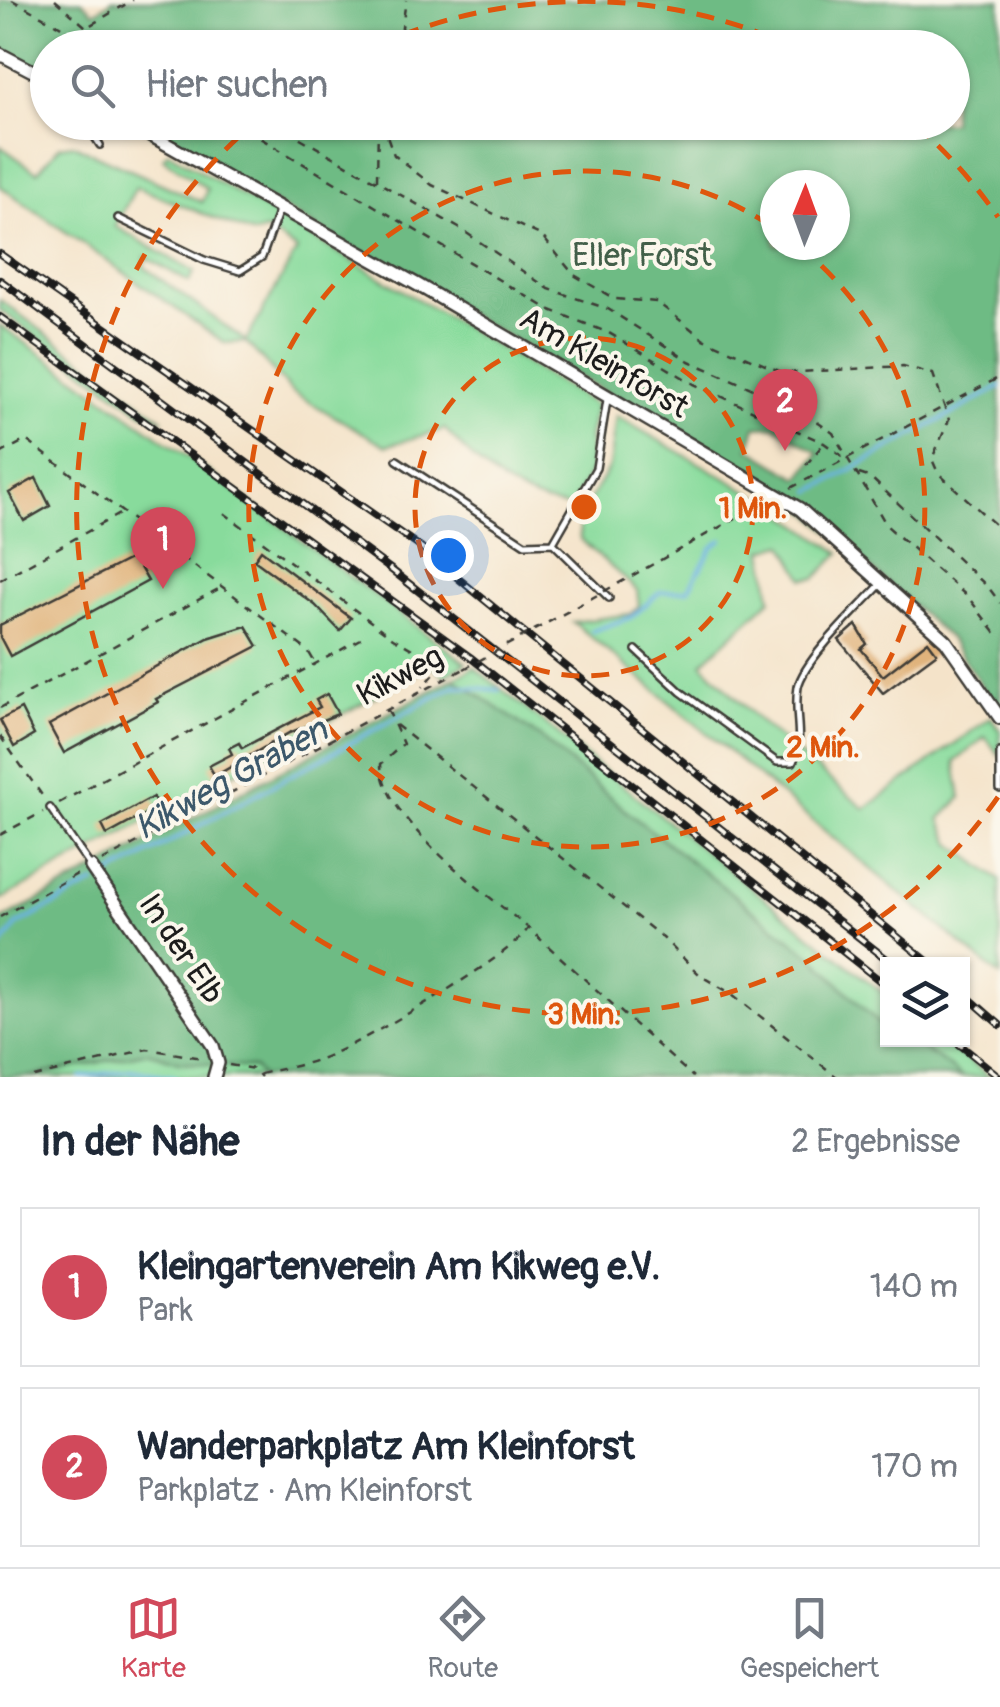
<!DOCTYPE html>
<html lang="de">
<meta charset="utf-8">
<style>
body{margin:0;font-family:Pangolin,sans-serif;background:#f6f6f7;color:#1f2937}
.controls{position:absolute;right:30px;bottom:30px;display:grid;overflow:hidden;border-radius:0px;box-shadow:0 2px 8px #0004}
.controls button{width:90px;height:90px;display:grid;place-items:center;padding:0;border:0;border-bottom:2px solid #e0e1e3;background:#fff;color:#1f2937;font:50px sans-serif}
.compass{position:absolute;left:760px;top:170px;width:90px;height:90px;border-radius:50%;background:#fff;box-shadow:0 2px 8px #0004;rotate:1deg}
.you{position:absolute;left:448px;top:555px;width:35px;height:35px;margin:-25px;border:8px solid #fff;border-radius:50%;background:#1a73e8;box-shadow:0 0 0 15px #1a73e833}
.badge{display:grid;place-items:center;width:65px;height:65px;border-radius:50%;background:#d1495b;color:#fff;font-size:32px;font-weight:700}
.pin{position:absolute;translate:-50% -82px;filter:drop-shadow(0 2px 5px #0008)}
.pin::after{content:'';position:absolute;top:52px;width:35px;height:30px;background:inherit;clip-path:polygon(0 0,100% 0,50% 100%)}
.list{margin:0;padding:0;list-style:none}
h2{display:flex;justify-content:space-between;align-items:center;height:130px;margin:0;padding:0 40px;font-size:42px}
h2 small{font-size:32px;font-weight:400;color:#747a83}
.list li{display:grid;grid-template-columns:65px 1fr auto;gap:30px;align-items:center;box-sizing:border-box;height:160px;margin:0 20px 20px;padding:0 20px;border:2px solid #e0e1e3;border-radius:0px}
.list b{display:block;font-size:38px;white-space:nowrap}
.list p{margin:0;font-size:32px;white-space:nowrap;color:#747a83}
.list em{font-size:32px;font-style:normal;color:#747a83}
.icon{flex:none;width:55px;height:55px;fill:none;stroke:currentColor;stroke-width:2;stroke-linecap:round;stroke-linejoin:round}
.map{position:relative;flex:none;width:1000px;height:1077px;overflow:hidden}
.search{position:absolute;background:#fff;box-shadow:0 2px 8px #0004;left:30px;right:30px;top:30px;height:110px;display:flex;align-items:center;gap:25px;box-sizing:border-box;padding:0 35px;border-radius:55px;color:#747a83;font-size:38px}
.sheet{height:490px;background:#fff}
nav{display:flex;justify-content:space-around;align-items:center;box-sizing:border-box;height:140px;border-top:2px solid #e0e1e3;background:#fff;font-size:28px;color:#747a83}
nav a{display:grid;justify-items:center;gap:5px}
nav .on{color:#d1495b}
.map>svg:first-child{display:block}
.green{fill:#88db9c;stroke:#527c5c;stroke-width:2.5;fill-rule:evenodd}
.forest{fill:#6ebb84;stroke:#456c50;stroke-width:2.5;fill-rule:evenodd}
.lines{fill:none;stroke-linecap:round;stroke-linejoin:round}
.stream{stroke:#6bb2e2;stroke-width:4}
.building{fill:#e0b37c}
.service-casing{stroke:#3c3a36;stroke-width:10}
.minor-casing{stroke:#3c3a36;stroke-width:16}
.path{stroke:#3c3a36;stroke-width:2.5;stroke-dasharray:8 8;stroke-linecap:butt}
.service{stroke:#fff;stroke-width:5}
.minor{stroke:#fff;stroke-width:11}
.rail-casing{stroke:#1c1c1c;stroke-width:8}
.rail{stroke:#fbf7ec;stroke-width:4;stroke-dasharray:11;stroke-linecap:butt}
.path-bridge{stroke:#3c3a36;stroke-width:2.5;stroke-dasharray:8 8;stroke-linecap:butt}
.ring{fill:none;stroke:#de560d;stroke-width:5;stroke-dasharray:18 12}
.labels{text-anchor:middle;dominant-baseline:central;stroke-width:8;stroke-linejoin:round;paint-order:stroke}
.park-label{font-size:32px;fill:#425f49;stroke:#fbf7ec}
.street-label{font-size:32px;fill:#1c1c1c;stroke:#fbf7ec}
.water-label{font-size:35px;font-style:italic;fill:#3c586b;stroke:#fbf7ec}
.centre{fill:#de560d;stroke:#fbf7ec;stroke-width:5}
.ring-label{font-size:30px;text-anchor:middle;font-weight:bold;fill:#de560d;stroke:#fbf7ec;stroke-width:8;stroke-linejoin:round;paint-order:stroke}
</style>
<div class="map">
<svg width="1000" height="1077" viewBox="0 0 1000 1077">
<rect width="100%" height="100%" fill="#fbf7ec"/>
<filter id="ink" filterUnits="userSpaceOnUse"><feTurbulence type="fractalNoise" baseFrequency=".01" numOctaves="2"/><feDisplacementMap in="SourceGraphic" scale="20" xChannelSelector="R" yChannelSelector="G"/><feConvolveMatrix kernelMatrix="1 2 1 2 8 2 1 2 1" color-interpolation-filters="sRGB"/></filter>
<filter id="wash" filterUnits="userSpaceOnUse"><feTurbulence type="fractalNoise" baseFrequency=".0048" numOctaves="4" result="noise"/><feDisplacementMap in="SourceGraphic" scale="40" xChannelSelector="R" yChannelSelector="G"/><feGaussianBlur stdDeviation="2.25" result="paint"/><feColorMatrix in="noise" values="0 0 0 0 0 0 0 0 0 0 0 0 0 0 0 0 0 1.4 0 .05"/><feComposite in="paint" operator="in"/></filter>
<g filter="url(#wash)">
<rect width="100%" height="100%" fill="#f4e3c9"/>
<path class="green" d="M 72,144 L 202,202 L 207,189 L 163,158 L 168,152 L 596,405 L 589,437 L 591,470 L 571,507 C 518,502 479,468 445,429 L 386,446 L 292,392 L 246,342 L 225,343 L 0,186 L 0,146 L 37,172 L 60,146 ZM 136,187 L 253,234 L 266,230 L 297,250 L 246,341 L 144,267 L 145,257 L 189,282 L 194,272 L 115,226 Z
M 0,300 L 164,420 L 143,413 L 0,310 Z
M 0,325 L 197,463 L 466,663 L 445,676 L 431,666 L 0,900 Z
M 616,416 L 764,500 L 840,553 L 816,578 L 804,579 L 784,544 L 764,550 L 771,599 L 702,663 L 760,722 L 865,809 L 991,717 L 1000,731 L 1000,756 L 985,737 L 955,762 L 961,798 L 940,819 L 952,844 L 1000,880 L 1000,976 L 573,622 L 631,614 L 639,607 L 637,590 L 580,539 L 579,518 L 609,467 Z
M 474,667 L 887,996 L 887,1032 L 813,957 L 630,814 L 541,738 L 454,678 Z
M 905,1040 L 942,1040 L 990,1077 L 962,1077 Z
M 149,1052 L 179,1062 L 254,1068 L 262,1077 L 27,1077 Z"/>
<path class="forest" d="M 0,0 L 81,0 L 94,12 L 113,0 L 1000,0 L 1000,713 L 950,639 L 796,501 L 133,123 L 952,122 L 952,48 L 48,48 L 47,75 L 0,48 ZM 775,185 L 835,185 L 835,245 L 775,245 ZM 775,426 L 819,453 L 799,478 L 749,448 L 756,427 Z
M 454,678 L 541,738 L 630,814 L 813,957 L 887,1032 L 888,1040 C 918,1040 939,1059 962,1077 L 262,1077 L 254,1068 L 179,1062 L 149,1052 L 27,1077 L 0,1077 L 0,921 Z"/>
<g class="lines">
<path class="stream" d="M 812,491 L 1000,387
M 592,631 L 632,617 L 660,592 L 688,590 L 712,548 L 722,540
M 104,878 L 454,686 L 499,690
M 0,948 L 17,925 L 95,883
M 81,1077 L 131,1070 L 176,1077"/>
</g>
<g id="blocks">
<path class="building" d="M 36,478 L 50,506 L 24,521 L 9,493 Z
M 261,550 L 351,618 L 340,631 L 315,605 L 254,560 Z
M 134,557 L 148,581 L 10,656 L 0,637 L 0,625 Z
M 856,625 L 867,644 L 861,649 L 883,676 L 928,641 L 937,653 L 883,693 L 839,640 Z
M 246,626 L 258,646 L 156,699 L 158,702 L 64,753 L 49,725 L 208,638 Z
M 327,694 L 338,714 L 289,733 L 215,776 L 209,766 L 232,754 L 229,748 L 239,743 L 242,748 L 320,707 L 316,700 Z
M 21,709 L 34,735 L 14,747 L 0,720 Z
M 153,797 L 158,807 L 107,835 L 102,825 Z"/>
</g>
</g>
<g filter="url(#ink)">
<use href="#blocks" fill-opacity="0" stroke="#3c3a36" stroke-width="2.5"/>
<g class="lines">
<g class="service-casing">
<path id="service" d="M 85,122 L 100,145
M 118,218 L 204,260 L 240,271 L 262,257 L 279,210
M 607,400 L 596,468 L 553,543 L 609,598
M 397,460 L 525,544 L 553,543
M 636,650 L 681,692 L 777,762 L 793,762 C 805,736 793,714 798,687 C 804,659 861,606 881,584
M 1000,752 L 1000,789
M 50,808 L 91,867"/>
</g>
<g class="minor-casing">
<path id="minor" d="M 0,54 L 48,79
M 127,122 L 418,285 L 800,509 L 946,641 L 1000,718
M 91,867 L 213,1046 L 218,1063 L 214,1077"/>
</g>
<path class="path" d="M 12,0 L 100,48
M 55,0 L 86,27 L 136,48
M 77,33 L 133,0
M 399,48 L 406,0
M 233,122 L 548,309 L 609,333 L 694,384 L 824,443 L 845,458
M 272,122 L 459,228 L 549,289 L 608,309 L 689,361 L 795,407 L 833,433 L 887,526 L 968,597 L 1000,639
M 382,122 L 394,155 L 432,185 L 542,236 L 574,275 L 615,299 L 657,302 L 704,339 L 784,373 L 903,366 L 933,374 L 949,420 L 932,459 L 938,473 L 1000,529
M 377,180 L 378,122
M 0,454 L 26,440 L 308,651 L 314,661
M 806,465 L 824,443
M 859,474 L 871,478 L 989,588 L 1000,603
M 791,488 L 1000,377
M 224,513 L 393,638 L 436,663 L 436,672 L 423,687
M 729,522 L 762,503
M 0,580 L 121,513
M 0,708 L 222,587
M 388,710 L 403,744 L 381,764 C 382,820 486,893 527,927
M 396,725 L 663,938 L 701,976 L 732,994 L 837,1077
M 0,736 L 44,798
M 59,803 L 361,639
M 0,835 L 43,812
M 102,861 L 464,669
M 0,917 L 77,874
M 229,1065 L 254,1069 L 261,1077
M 260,1074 C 279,1069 300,1066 320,1059 C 353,1048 515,955 528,928 L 693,1077
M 34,1077 L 147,1049 L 203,1058"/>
<use href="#service" class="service"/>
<use href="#minor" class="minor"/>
<g class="rail-casing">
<path id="rail" d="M 0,254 L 416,544 L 931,964
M 0,280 L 393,571 L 893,964
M 0,317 L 470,657 L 888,987
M 962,992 L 1000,1025
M 954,1040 L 1000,1077"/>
</g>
<use href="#rail" class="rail"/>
<path class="path-bridge" d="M 464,669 L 729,522"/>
</g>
</g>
<g class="ring">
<circle cx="584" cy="507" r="169"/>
<path d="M799 246A338 338 0 1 1 773 227"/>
<path d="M998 797A506 506 0 1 1 252 125M374 47A506 506 0 0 1 794 47M916 125A506 506 0 0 1 998 217"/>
</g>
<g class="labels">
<g class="park-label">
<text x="642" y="256">Eller Forst</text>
</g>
<g class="street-label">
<text transform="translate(604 363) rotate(30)">Am Kleinforst</text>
<text transform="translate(400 676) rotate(-28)">Kikweg</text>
<text transform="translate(181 949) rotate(56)">In der Elb</text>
</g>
<g class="water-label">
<text transform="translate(231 779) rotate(-29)">Kikweg Graben</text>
</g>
</g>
<circle cx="584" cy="507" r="15" class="centre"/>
<g class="ring-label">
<text x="753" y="518">1 Min.</text>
<text x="823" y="757">2 Min.</text>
<text x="584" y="1024">3 Min.</text>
</g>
</svg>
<div class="controls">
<button><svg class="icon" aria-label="layers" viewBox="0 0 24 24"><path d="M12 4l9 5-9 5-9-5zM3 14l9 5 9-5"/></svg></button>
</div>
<svg class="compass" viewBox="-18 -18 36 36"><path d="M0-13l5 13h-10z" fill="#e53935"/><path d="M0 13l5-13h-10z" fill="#747a83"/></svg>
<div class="you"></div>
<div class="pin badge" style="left:163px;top:589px">1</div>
<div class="pin badge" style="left:785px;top:451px">2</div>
<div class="search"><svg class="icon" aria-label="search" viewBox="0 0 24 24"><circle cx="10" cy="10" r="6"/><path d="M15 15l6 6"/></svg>Hier suchen</div>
</div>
<section class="sheet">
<h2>In der Nähe<small>2 Ergebnisse</small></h2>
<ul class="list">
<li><span class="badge">1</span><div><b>Kleingartenverein Am Kikweg e.V.</b><p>Park</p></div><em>140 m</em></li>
<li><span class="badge">2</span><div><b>Wanderparkplatz Am Kleinforst</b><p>Parkplatz · Am Kleinforst</p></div><em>170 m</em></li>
</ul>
</section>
<nav>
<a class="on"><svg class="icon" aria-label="map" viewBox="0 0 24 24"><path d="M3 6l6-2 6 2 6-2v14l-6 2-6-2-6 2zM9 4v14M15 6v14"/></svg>Karte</a>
<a><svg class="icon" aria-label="directions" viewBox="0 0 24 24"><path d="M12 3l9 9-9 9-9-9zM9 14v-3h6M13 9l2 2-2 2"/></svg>Route</a>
<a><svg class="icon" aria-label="saved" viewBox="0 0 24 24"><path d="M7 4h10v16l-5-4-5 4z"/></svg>Gespeichert</a>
</nav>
